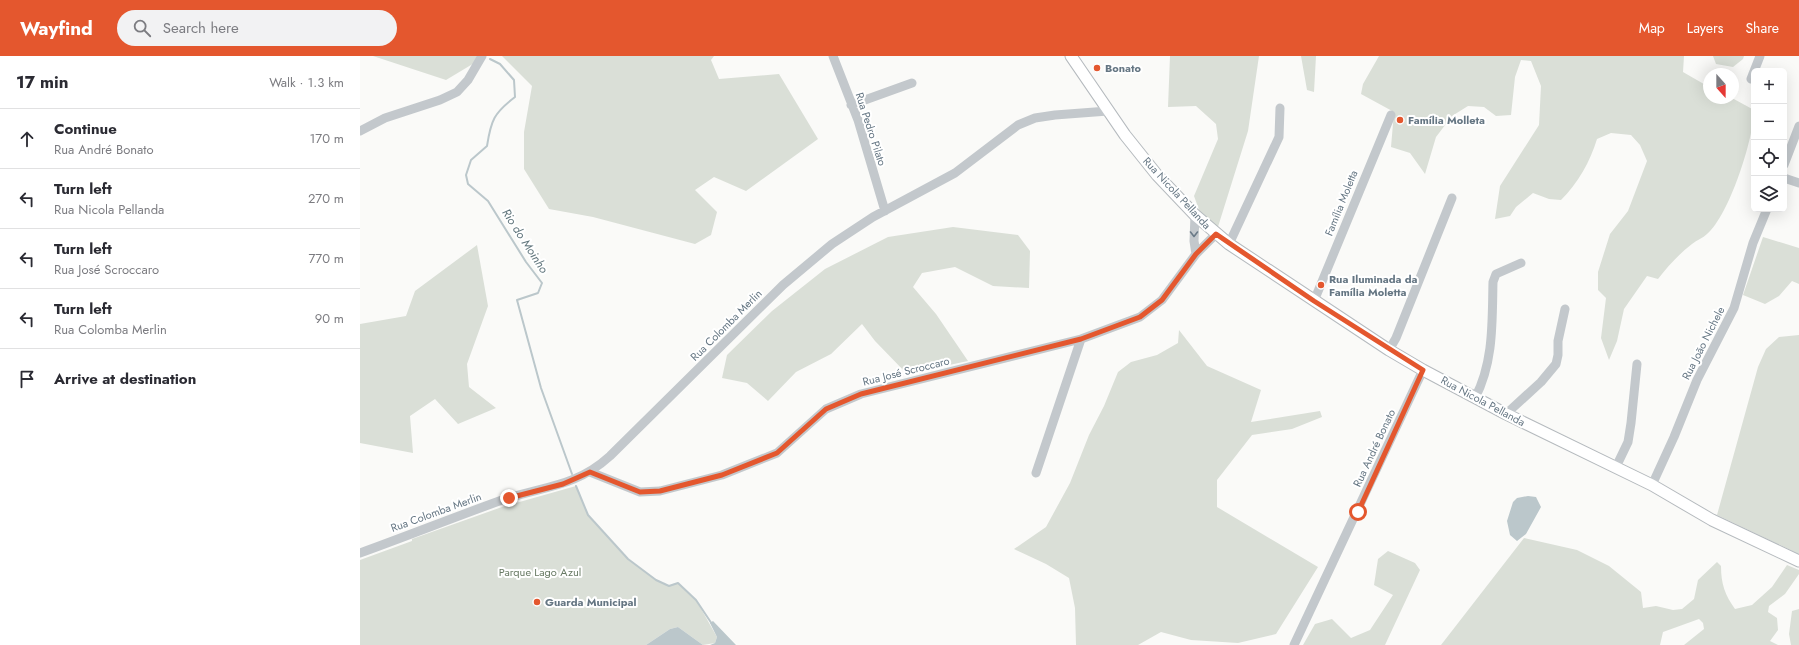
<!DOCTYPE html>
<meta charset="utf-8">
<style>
body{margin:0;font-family:Jost,sans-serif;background:#f2f2f3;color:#2b2b33}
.controls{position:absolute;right:12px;top:12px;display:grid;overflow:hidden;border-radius:6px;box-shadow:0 4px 16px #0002}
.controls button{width:36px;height:36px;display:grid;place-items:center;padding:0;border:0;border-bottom:1px solid #e1e1e2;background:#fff;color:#2b2b33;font:20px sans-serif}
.compass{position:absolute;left:1343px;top:12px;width:36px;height:36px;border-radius:50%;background:#fff;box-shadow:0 4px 16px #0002;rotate:159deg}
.stop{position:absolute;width:12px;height:12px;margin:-9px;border:3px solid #e4572e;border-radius:50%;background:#fff}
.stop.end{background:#e4572e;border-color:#fff;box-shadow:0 1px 4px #0008}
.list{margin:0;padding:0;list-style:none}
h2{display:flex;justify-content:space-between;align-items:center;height:52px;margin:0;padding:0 16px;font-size:17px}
h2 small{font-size:13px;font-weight:400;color:#7c7c81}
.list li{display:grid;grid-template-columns:26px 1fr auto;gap:12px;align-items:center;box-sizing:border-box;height:60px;padding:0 16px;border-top:1px solid #e1e1e2}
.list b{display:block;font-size:15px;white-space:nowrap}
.list p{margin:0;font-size:13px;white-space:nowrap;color:#7c7c81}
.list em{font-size:13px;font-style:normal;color:#7c7c81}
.icon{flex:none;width:22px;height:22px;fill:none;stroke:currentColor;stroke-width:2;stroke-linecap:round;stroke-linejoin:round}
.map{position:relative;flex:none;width:1439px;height:589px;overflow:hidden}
header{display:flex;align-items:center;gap:24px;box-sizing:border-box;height:56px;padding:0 20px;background:#e4572e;color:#fff}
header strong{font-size:19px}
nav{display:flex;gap:22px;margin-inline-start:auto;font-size:14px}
.search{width:280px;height:36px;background:#f2f2f3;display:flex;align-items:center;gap:10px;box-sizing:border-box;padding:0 14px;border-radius:22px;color:#7c7c81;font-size:15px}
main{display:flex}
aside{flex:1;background:#fff}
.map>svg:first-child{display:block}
.green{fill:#dadfd7}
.water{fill:#bbc7cb}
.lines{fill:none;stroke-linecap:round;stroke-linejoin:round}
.stream{stroke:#bbc7cb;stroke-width:2}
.major-casing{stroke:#b5babe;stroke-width:13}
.minor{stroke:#c3c8cc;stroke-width:9}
.major{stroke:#fff;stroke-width:11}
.oneway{stroke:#6a7a87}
.route{stroke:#e4572e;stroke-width:5}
.poi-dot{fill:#e4572e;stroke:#fff;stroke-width:1.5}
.labels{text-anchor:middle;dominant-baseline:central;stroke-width:4;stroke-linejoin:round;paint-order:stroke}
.poi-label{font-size:11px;font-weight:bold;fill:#657683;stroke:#fff;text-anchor:start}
.street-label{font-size:11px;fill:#657683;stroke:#fff}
.park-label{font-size:11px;fill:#687a64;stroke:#fff}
.water-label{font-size:12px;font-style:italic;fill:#60757c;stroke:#fff}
</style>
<header>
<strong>Wayfind</strong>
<div class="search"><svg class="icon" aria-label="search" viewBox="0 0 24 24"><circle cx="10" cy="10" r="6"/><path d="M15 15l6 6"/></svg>Search here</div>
<nav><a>Map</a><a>Layers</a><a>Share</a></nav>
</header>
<main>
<aside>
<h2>17 min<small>Walk · 1.3 km</small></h2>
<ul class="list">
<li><svg class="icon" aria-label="ahead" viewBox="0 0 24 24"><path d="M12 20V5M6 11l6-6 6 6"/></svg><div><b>Continue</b><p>Rua André Bonato</p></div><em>170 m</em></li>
<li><svg class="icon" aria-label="left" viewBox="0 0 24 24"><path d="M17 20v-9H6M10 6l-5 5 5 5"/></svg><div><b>Turn left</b><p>Rua Nicola Pellanda</p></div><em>270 m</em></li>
<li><svg class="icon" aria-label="left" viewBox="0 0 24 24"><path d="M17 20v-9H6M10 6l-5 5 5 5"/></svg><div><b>Turn left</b><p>Rua José Scroccaro</p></div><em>770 m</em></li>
<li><svg class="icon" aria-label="left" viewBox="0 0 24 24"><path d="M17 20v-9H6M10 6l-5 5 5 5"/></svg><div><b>Turn left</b><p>Rua Colomba Merlin</p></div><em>90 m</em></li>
<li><svg class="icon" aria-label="arrive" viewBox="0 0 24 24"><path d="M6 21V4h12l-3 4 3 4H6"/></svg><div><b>Arrive at destination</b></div></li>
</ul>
</aside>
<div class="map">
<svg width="1439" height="589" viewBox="0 0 1439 589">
<rect width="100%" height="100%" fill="#fafaf8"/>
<path class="green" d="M 13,0 L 126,0 L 86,24 Z
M 142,0 L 354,0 L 351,4 L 359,23 L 419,18 L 458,83 L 386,135 L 354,121 L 335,134 L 357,156 L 351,179 L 335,188 L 233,161 L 189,153 L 164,113 L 164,76 L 172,30 Z
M 810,0 L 899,0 L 888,75 L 857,174 L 841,159 L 834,140 L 858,83 L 856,68 L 836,50 L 808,51 Z
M 941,0 L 956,0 L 954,36 L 947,34 Z
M 1019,0 L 1324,0 L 1323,16 L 1349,31 L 1349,42 L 1372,42 L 1394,54 C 1394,82 1369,160 1347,178 C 1343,182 1337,184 1332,188 C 1319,198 1308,210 1298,223 L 1287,220 L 1264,253 L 1257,285 L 1249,304 L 1241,282 L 1246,242 L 1238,234 L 1238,216 L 1250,178 L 1268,155 L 1287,105 L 1280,89 L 1271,79 L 1251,77 L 1237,83 C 1230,106 1218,127 1201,144 L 1189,143 L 1173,137 L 1156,151 L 1150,160 L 1135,163 L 1140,130 L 1179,69 L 1181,30 L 1171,5 L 1161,4 L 1155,21 L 1151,59 L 1136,60 L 1124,51 L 1108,50 L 1092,60 L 1076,81 L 1065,118 L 1050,97 L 1031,91 L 1034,56 L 1001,38 L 1003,28 Z
M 1353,0 L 1384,0 L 1383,3 L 1373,11 L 1356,8 Z
M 593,171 L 658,179 L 670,195 L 669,232 L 633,230 L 595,211 L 562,217 L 553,231 L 576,258 L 608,305 L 547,318 L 515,285 L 502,268 L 471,298 L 436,316 L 408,345 L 387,327 L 362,322 L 367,299 L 412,255 L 465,213 L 528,181 Z
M 1403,181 L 1439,192 L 1439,228 L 1432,225 L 1419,240 L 1405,248 L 1383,239 Z
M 117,189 L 128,250 L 107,308 L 109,331 L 136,352 L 98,368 L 75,343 L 50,360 L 53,397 L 0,387 L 0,268 L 46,260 L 55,235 Z
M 819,274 L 847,310 L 901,334 L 891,366 L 960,355 L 962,361 L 932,373 L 892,379 L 857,424 L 857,451 L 958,511 L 916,578 L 878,587 L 831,584 L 801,576 L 778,589 L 716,589 L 715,552 L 709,522 L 686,508 L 654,493 L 686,471 L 710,427 L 729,379 L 744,350 L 758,316 L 771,306 L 797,299 L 818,287 Z
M 1439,279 L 1439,498 L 1357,459 L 1398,311 L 1406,293 L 1419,281 Z
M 216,430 L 228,459 L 268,503 L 297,524 L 309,530 L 318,527 L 336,544 L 357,581 L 355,587 L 343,589 L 318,571 L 310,573 L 286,589 L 0,589 L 0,504 L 52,485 L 52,483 L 142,451 Z
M 1164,482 L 1217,494 L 1249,510 L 1281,536 L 1283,552 L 1296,550 L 1313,554 L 1322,553 L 1334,543 L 1338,524 L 1357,506 L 1361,510 C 1361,528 1365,539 1375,553 L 1392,549 L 1412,531 L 1427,509 L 1439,514 L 1439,518 L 1425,538 L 1409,550 L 1408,556 L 1417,562 L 1418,574 L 1410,585 L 1418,589 L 1324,589 L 1344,573 L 1343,567 L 1339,563 L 1303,576 L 1300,589 L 1081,589 Z
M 1028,495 L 1055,507 L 1060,514 L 1025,589 L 943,589 L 955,568 L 972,563 L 991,582 L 1010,574 L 1033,539 L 1014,529 L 1018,503 Z
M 1439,553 L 1439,589 L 1431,589 L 1429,578 L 1432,555 Z"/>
<path class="water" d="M 1168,440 L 1176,441 L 1181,451 L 1166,478 L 1157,485 L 1150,479 L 1147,465 L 1153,446 L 1157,442 Z
M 353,565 L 376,589 L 350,589 L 355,587 L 357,581 L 350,567 Z
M 318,571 L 343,589 L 286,589 L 310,573 Z"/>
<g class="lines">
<path class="stream" d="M 130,3 L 140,8 L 154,24 L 155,41 C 134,57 131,64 127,90 L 111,104 L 106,119 L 108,128 L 128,145 L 166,206 L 182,227 L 178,237 L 157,244 L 181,332 L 212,418
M 216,430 L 228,459 L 268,503 L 296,524 L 309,530 L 318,527 L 336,544 L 352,568"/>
<g class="major-casing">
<path id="major" d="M 711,0 L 765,79 L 797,119 L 835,159 L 869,188 L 1029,294 L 1063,314 L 1146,358 L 1292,429 L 1352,464 L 1439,505"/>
</g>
<path class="minor" d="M 473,0 L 498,64 L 525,155
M 1391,23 L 1400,0
M 491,49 L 552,27
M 0,75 L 25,62 L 80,44 L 97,36 L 108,24 L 122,0
M 1424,109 L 1439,70
M 1424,122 L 1439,127
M 835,159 L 834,185 L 836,198
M 869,188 L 919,81 L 920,52
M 954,245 L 1031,59
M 1029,294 L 1036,282 L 1092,142
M 1115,342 C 1134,306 1132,265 1133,226 L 1136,218 L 1161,207
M 1146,358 L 1181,326 L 1196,308 L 1198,299 L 1198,285 L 1205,253
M 1256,411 L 1268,386 L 1271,367 L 1277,308
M 230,416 L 280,436 L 300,435 L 362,419 L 417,397 L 466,353 L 501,338 L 721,283 L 780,261 L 802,244 L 836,198 L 856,178
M 676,417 L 721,283
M 1292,429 L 1314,381 L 1337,324 L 1374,252 L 1393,187 L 1407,153
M 0,497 C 47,480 95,461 142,444 C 184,430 216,431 250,400 L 423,229 L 472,188 L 513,161 L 595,117 L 658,69 L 675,62 L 695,59 L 748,55
M 934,589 L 1063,314"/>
<use href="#major" class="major"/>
</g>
<defs><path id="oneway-chevron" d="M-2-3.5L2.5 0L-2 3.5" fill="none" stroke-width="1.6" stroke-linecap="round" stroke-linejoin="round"/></defs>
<use class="oneway" href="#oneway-chevron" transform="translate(834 178) rotate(90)"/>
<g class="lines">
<path class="route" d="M 149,442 L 203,428 L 230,416 L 280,436 L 300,435 L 362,419 L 417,397 L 466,353 L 501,338 L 721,283 L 780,261 L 802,244 L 836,198 L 856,178 L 954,245 L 1063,314 L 998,456"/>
</g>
<g class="poi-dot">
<circle cx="737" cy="12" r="4"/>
<circle cx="1040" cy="64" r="4"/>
<circle cx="961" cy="229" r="4"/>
<circle cx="177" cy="546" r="4"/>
</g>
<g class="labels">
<g class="poi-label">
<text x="745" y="12">Bonato</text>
<text x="1048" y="64">Família Molleta</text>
<text x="969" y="223">Rua Iluminada da<tspan x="969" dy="13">Família Moletta</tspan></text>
<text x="185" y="546">Guarda Municipal</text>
</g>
<g class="street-label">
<text transform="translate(511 73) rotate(72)">Rua Pedro Pilato</text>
<text transform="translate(817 137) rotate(47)">Rua Nicola Pellanda</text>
<text transform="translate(981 147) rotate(-68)">Família Moletta</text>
<text transform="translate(366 269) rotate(-45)">Rua Colomba Merlin</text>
<text transform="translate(1343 287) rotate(-63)">Rua João Nichele</text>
<text transform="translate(546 315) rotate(-14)">Rua José Scroccaro</text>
<text transform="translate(1123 345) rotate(28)">Rua Nicola Pellanda</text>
<text transform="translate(1014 392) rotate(-65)">Rua André Bonato</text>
<text transform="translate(76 456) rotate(-20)">Rua Colomba Merlin</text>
</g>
<g class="park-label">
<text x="180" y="516">Parque Lago Azul</text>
</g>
<g class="water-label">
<text transform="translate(165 185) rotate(57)">Rio do Moinho</text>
</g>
</g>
</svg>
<div class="controls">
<button>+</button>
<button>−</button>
<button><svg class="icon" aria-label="locate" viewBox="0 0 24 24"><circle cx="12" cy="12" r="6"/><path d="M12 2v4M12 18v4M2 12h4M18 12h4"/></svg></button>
<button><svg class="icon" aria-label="layers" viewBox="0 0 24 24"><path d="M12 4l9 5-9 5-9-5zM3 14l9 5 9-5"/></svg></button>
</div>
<svg class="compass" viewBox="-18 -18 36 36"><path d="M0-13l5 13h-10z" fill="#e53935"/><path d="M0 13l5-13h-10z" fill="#7c7c81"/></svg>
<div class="stop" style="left:998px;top:456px"></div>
<div class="stop end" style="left:149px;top:442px"></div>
</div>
</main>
